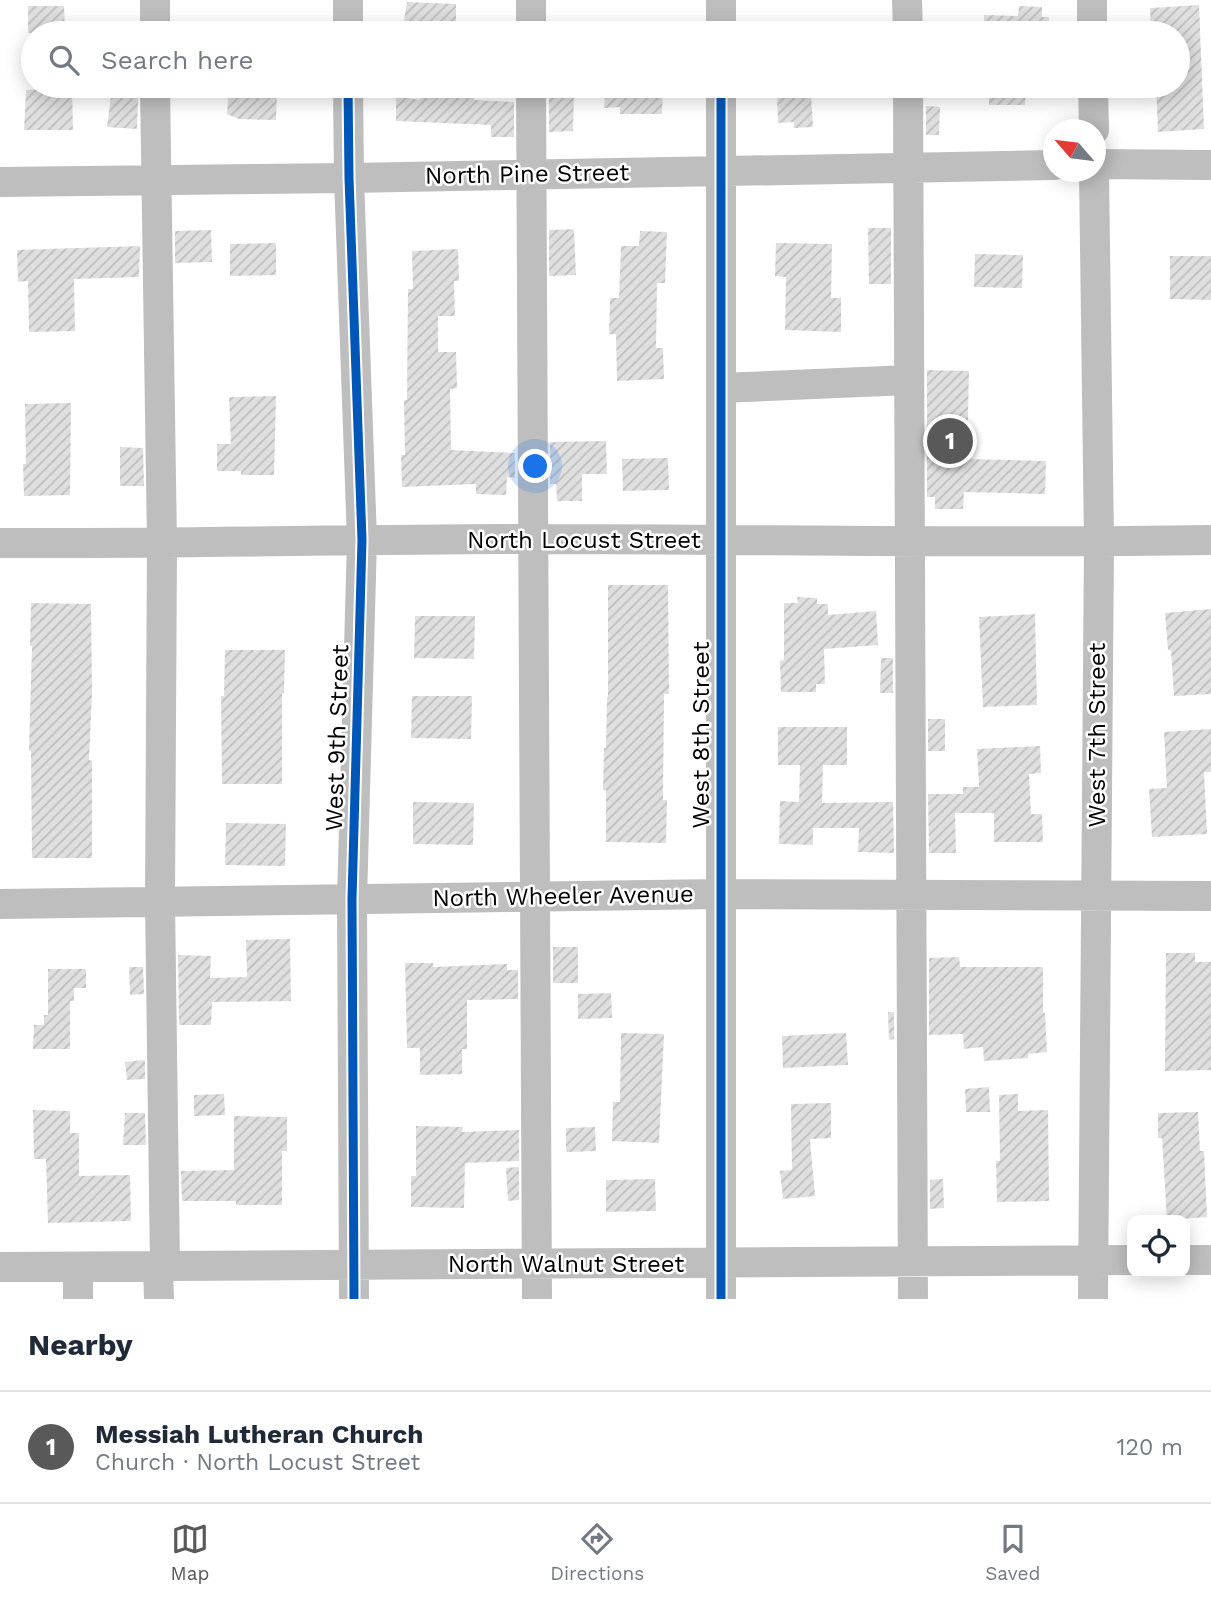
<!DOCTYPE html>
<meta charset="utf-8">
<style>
body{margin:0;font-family:"Work Sans",sans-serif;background:#f2f2f3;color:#1f2937}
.controls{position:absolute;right:21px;bottom:21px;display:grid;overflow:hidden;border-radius:14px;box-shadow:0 4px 18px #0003}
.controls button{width:63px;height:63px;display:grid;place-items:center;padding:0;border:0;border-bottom:2px solid #e0e1e3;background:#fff;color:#1f2937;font:35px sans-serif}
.compass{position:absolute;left:1043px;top:119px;width:63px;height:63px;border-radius:50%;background:#fff;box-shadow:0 4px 18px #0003;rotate:298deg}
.you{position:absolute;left:536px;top:467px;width:24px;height:24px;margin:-18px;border:5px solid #fff;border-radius:50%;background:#1a73e8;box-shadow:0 0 0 10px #1a73e833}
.badge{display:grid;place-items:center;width:46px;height:46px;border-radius:50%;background:#595959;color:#fff;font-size:23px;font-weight:700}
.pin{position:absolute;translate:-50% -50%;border:4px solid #fff;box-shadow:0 2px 7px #0006}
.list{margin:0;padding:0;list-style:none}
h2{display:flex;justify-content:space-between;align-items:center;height:91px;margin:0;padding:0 28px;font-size:30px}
h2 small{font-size:23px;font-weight:400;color:#747a83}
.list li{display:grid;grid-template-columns:46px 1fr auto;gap:21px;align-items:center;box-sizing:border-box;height:112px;padding:0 28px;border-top:2px solid #e0e1e3}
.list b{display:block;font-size:26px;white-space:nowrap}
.list p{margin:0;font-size:23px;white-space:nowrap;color:#747a83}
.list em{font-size:23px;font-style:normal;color:#747a83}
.icon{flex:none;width:38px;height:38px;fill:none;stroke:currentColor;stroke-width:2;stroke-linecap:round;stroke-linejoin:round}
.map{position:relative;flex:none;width:1211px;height:1299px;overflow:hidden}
.search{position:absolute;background:#fff;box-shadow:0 4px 18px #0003;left:21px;right:21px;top:21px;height:77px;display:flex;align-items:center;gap:18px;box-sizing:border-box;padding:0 24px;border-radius:38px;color:#747a83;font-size:26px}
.sheet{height:203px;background:#fff}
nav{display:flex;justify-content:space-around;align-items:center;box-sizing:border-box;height:98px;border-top:2px solid #e0e1e3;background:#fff;font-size:19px;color:#747a83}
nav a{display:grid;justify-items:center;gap:4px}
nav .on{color:#595959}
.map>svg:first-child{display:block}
.building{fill:url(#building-hatch)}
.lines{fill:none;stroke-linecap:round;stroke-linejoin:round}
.minor{stroke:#bebebe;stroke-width:30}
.cycleway-casing{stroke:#fff;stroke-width:13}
.cycleway{stroke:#0057b8;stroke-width:9}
.labels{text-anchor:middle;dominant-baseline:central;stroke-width:5;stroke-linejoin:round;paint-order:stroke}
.street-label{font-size:24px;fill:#000;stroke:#fff}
</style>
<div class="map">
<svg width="1211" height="1299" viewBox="0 0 1211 1299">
<defs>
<pattern id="building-hatch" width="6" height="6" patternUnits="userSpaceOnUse" patternTransform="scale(1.75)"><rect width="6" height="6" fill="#dfdfdf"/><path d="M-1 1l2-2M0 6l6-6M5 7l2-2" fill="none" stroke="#bebebe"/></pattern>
</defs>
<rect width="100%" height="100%" fill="#fff"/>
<path class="building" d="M 407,2 L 456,4 L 456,33 L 402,33 Z
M 1199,5 L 1204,129 L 1158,132 L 1156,86 L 1178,86 L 1178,33 L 1151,33 L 1150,8 Z
M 28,6 L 64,6 L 65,33 L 28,33 Z
M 1019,6 L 1042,7 L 1042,17 L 1049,17 L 1049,33 L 984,33 L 984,15 L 1018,16 Z
M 229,86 L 277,88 L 276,120 L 239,119 L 227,114 Z
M 423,86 L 474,88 L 474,100 L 514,102 L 514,137 L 491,137 L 491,125 L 396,121 L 396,96 L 420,100 Z
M 606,86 L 663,86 L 662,114 L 620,114 L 620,107 L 604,108 Z
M 782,86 L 802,86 L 802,94 L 811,94 L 813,127 L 794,128 L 794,122 L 778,123 L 777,91 L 782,91 Z
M 989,86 L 1026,86 L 1025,105 L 989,105 Z
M 72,88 L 73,130 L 24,130 L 26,90 Z
M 549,94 L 574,95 L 573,131 L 549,132 Z
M 111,96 L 138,96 L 137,129 L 107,127 Z
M 926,106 L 940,107 L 939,135 L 926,135 Z
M 868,228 L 891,228 L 891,284 L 869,284 Z
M 574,229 L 576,275 L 549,276 L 549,230 Z
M 211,230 L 212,262 L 175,263 L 175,231 Z
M 640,231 L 667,232 L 665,283 L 657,283 L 656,348 L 663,348 L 664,379 L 617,381 L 616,334 L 609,334 L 610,298 L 619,298 L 621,246 L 639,246 Z
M 276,243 L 276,275 L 230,276 L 230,244 Z
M 776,243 L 832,244 L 831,298 L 841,298 L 841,332 L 785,330 L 786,277 L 775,276 Z
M 140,246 L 139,277 L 74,279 L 75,331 L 29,332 L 28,281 L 18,282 L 17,250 Z
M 458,249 L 459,281 L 454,281 L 455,316 L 438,316 L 438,352 L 456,352 L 457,388 L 450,389 L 451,450 L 515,453 L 515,478 L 507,477 L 506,495 L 476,494 L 476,484 L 402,487 L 401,455 L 405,455 L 404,400 L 407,400 L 408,289 L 413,289 L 412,251 Z
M 975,254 L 1023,255 L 1022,288 L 974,287 Z
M 1170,256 L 1211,256 L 1211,300 L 1170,299 Z
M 927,370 L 969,371 L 967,459 L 1046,461 L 1045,494 L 964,492 L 963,509 L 935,509 L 935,497 L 927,497 Z
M 276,396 L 274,475 L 241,475 L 241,471 L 217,471 L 217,444 L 231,444 L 229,397 Z
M 71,403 L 70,495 L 24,496 L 23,464 L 26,464 L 25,404 Z
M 606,441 L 607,474 L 582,474 L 582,501 L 557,501 L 556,484 L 550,484 L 550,442 Z
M 120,447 L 143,448 L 144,486 L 120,486 Z
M 668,458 L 669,490 L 623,491 L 622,459 Z
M 608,585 L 668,585 L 669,694 L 664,694 L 663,800 L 667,800 L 666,843 L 606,842 L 606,790 L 603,790 L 604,748 L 606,748 L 607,697 L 608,697 Z
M 797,597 L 817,598 L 817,604 L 828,604 L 828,615 L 876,611 L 878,645 L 824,649 L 825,684 L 816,684 L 816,692 L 781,692 L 780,661 L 784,660 L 784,603 L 798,603 Z
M 31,603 L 91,604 L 92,693 L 89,760 L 92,761 L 92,858 L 32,858 L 31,751 L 29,751 L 32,646 L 30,646 Z
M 1211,609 L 1211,694 L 1174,696 L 1171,650 L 1168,650 L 1165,613 Z
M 1035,614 L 1037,705 L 983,707 L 979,617 Z
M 415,616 L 475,616 L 474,659 L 414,658 Z
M 225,650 L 285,650 L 284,693 L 282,693 L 282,784 L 222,784 L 221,696 L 224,696 Z
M 881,658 L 893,658 L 893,693 L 880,693 Z
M 412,696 L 472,696 L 471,739 L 411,738 Z
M 928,719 L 945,719 L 945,751 L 928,751 Z
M 778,727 L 847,727 L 847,765 L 823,765 L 822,803 L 893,802 L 894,853 L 858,852 L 859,828 L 813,828 L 813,845 L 779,844 L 780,801 L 799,802 L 800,765 L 778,765 Z
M 1211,729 L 1211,772 L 1204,772 L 1207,834 L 1152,837 L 1149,789 L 1167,788 L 1164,732 Z
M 1040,746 L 1041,773 L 1029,774 L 1031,814 L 1042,814 L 1043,842 L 994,842 L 994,813 L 955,813 L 956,853 L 929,853 L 928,794 L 963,794 L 963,787 L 979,787 L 977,749 Z
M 413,802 L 474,803 L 473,845 L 413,844 Z
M 226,823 L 286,824 L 285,866 L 225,865 Z
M 290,939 L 291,1001 L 212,1002 L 211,1025 L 179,1025 L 178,955 L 211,956 L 210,978 L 247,977 L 246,940 Z
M 553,947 L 578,947 L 578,983 L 553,983 Z
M 1166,953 L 1195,953 L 1195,962 L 1211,962 L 1211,1070 L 1165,1071 Z
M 959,957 L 960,967 L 1043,967 L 1043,1013 L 1045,1013 L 1047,1052 L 1028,1054 L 1028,1058 L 984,1061 L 983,1047 L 964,1049 L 963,1034 L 929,1035 L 929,958 Z
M 405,963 L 433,963 L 433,967 L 507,964 L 507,970 L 518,970 L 518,999 L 467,1000 L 467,1049 L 462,1049 L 462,1074 L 420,1075 L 420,1048 L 407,1048 Z
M 129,967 L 143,967 L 144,994 L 130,995 Z
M 48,969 L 86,969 L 86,988 L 74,988 L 74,1001 L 70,1001 L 70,1049 L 33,1049 L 34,1025 L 44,1025 L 44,1015 L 48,1015 Z
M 611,993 L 612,1018 L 578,1019 L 578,994 Z
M 888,1012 L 894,1012 L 894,1039 L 889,1040 Z
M 621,1033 L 664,1034 L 659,1143 L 612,1141 L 613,1102 L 620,1102 Z
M 846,1033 L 848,1065 L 783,1068 L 782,1036 Z
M 145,1060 L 145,1079 L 127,1080 L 125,1062 Z
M 989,1087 L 990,1112 L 966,1112 L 965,1089 Z
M 224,1094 L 225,1115 L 194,1116 L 194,1095 Z
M 1018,1094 L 1018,1111 L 1048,1110 L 1049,1201 L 997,1202 L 996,1161 L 1000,1161 L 999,1095 Z
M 831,1103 L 831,1138 L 810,1139 L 815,1196 L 783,1199 L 780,1171 L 792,1170 L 791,1104 Z
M 33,1110 L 70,1111 L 70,1133 L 79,1133 L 79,1176 L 130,1175 L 131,1221 L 48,1223 L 46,1159 L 34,1159 Z
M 1198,1112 L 1200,1151 L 1204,1151 L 1207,1217 L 1167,1220 L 1162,1138 L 1158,1138 L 1158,1113 Z
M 125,1113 L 145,1113 L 146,1145 L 123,1145 Z
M 234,1116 L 287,1117 L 287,1151 L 282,1151 L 282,1205 L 236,1205 L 236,1201 L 182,1201 L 181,1171 L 234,1170 Z
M 416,1126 L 463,1127 L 462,1132 L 519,1130 L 519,1161 L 465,1163 L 464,1208 L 411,1207 L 411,1176 L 416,1176 Z
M 595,1127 L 596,1151 L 566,1152 L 566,1128 Z
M 519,1167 L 519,1200 L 508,1201 L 506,1168 Z
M 655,1179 L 656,1211 L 606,1212 L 606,1180 Z
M 943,1179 L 944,1208 L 930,1209 L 930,1180 Z"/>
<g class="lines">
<path class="minor" d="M 348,0 L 348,33
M 531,0 L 531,33
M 721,0 L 721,33
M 907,0 L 908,33
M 1092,0 L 1092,33
M 155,33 L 155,0
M 155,86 L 162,544 L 160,902 L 165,1266
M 348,86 L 349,178 L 362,540 L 352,899 L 354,1299
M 531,86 L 537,1299
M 721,86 L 721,1299
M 908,86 L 913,1299
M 1093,86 L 1094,130
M 1096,164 L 1211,165
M 0,182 L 349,178 L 1054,165
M 721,388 L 909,380
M 0,543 C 179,544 357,539 536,539 C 761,539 986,544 1211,540
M 0,904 L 720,894 L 1211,896
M 1185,1260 L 1211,1260
M 158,1266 L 159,1299
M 0,1267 L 1132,1260
M 78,1267 L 78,1299
M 1093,1299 L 1099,542 L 1094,172"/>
<g class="cycleway-casing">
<path id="cycleway" d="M 348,86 L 349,178 L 362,540 L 352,899 L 354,1299
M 721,86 L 721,1299"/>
</g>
<use href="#cycleway" class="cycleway"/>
</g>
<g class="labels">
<g class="street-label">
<text transform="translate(527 174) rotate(-1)">North Pine Street</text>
<text x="584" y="540">North Locust Street</text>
<text transform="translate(701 735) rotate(-90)">West 8th Street</text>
<text transform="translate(1097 735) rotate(-90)">West 7th Street</text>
<text transform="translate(337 738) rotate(-88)">West 9th Street</text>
<text transform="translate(563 896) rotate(-1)">North Wheeler Avenue</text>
<text x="566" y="1264">North Walnut Street</text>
</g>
</g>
</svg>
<div class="controls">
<button><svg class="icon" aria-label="locate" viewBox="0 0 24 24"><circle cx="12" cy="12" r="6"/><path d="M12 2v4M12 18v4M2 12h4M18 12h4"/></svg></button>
</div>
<svg class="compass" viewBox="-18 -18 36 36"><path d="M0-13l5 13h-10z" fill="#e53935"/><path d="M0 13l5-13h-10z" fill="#747a83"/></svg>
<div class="you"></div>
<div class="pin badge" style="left:950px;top:441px">1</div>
<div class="search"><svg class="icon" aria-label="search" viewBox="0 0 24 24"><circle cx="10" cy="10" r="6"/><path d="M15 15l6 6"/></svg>Search here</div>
</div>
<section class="sheet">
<h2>Nearby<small></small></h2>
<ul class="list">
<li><span class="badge">1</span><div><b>Messiah Lutheran Church</b><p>Church · North Locust Street</p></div><em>120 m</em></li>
</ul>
</section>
<nav>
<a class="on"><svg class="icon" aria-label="map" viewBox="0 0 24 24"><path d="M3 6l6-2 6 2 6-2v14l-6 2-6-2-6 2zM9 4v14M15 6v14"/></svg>Map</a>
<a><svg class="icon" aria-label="directions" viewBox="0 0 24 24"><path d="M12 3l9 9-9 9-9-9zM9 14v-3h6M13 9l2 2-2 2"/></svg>Directions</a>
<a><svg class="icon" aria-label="saved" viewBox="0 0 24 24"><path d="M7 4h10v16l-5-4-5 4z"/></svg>Saved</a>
</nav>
